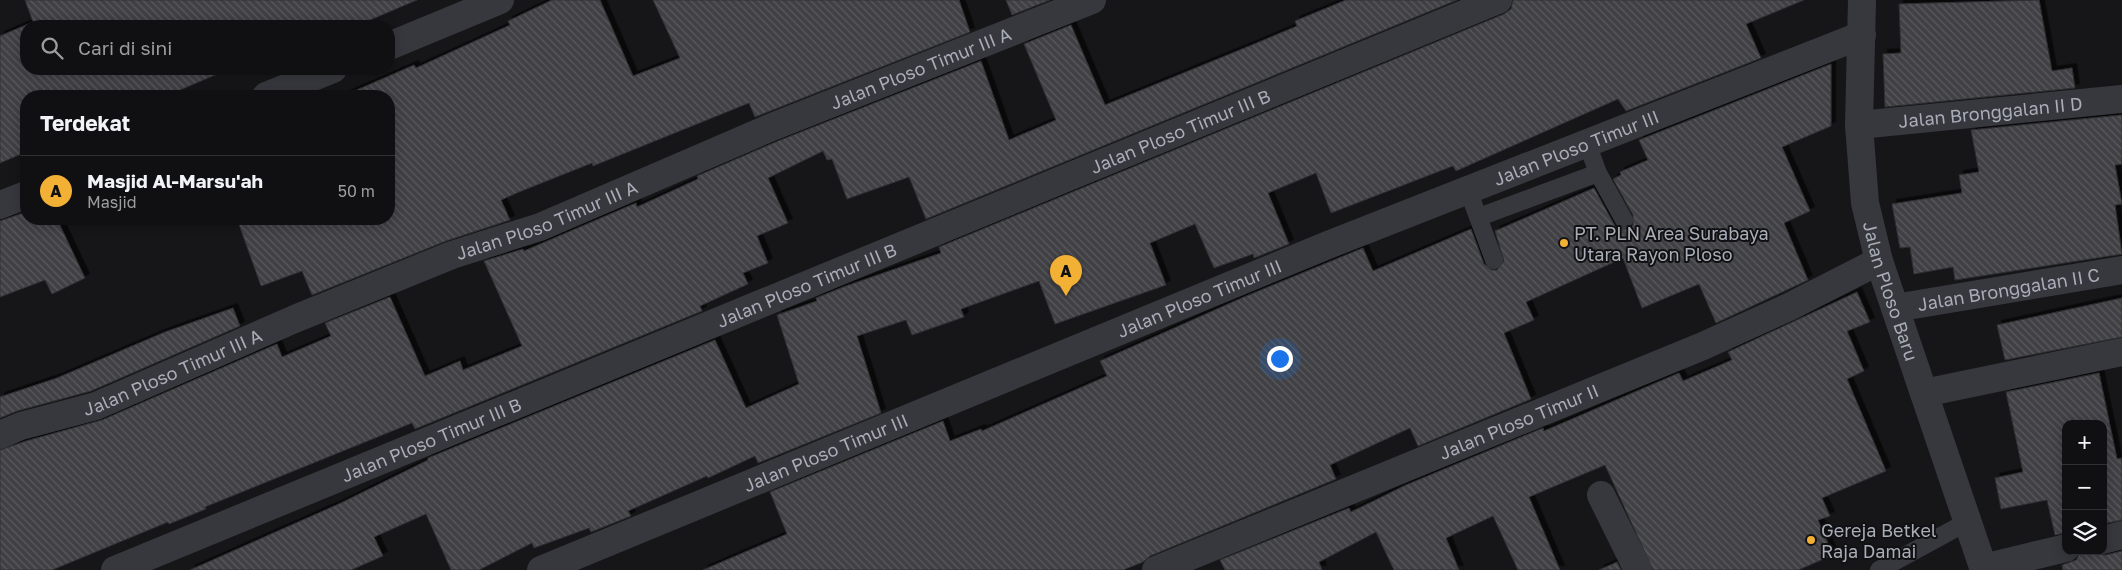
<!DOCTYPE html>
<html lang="id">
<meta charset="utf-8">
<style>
body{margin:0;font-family:"Golos Text",sans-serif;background:#19191b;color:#f1f3f6}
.controls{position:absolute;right:15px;bottom:15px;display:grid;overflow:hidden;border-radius:10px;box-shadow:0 2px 12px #0003}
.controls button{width:45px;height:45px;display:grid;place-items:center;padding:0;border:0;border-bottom:1px solid #303032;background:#101012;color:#f1f3f6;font:25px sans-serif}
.you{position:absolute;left:1279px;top:358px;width:18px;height:18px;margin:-12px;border:4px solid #fff;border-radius:50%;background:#1a73e8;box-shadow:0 0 0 8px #1a73e833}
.badge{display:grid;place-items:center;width:32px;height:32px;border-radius:50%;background:#f2b134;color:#111;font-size:16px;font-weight:700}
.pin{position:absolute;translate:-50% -41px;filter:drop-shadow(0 1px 2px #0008)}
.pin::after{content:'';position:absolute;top:26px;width:18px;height:15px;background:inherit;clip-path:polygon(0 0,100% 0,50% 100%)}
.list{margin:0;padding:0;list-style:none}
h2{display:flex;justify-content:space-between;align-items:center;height:65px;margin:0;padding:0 20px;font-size:21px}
h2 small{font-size:16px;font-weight:400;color:#9c9d9f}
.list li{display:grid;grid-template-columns:32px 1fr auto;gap:15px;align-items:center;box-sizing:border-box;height:70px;padding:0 20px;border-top:1px solid #303032}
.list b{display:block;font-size:19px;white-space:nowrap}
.list p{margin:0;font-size:16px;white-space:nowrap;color:#9c9d9f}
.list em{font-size:16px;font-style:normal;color:#9c9d9f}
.icon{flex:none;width:28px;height:28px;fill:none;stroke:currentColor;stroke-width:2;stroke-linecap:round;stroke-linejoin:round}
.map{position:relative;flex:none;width:2122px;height:570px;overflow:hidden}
.search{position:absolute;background:#101012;box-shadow:0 2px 12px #0003;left:20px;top:20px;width:375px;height:55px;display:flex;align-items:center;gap:12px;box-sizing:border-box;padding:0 18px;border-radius:20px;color:#9c9d9f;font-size:19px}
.panel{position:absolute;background:#101012;box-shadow:0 2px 12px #0003;left:20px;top:90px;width:375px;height:135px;border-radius:20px}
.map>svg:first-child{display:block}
.building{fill:url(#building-back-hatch);stroke:#303034;filter:url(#shadow)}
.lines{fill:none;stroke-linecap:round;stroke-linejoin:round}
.service{stroke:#37383d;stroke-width:18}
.minor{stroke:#37383d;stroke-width:28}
.tertiary{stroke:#37383d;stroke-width:28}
.poi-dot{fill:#f2b134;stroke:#111113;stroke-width:2}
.labels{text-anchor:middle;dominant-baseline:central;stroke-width:4;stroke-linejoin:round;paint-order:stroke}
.street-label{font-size:18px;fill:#a8adb8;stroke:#111113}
.poi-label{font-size:18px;fill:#a8adb8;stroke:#111113;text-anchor:start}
</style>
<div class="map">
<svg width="2122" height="570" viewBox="0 0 2122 570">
<defs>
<pattern id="building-back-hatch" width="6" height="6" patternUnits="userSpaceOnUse" patternTransform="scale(1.25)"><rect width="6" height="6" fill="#404145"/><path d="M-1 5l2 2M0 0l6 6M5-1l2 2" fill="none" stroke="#595a5e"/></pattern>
<filter id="shadow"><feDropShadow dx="4.5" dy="-4.5" stdDeviation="0" flood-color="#0009"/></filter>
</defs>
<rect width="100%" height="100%" fill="#161618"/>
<path class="building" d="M 25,0 L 417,0 L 356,26 L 26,26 L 26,69 L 229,69 L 166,96 L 26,96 L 26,152 L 0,163 L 0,36 L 33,22 Z
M 552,0 L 600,0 L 633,76 L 680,58 L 653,0 L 959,0 L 970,32 L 755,117 L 749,103 L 593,166 L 592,163 L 519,192 L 501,200 L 510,220 L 446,241 L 312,295 L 302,271 L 261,286 L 237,219 L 389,219 L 389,96 L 343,96 L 414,65 L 416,68 L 510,25 L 508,21 Z
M 1006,0 L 1050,0 L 1012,15 Z
M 1346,0 L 1457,0 L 926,219 L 909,177 L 847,199 L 832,159 L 827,160 L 823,151 L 768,178 L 788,223 L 757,236 L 768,263 L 743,273 L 748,284 L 700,306 L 702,311 L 415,429 L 412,423 L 205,507 L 206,509 L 169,524 L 168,522 L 52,570 L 0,570 L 0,450 L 26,441 L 102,420 L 277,344 L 282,357 L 331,336 L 325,323 L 390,297 L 425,376 L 460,361 L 463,370 L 522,346 L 484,261 L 523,249 L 524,251 L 636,203 L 637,207 L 698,179 L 697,176 L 778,141 L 981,61 L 1009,140 L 1056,120 L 1024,44 L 1071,25 L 1105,105 L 1252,45 L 1297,26 L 1295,21 Z
M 1513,0 L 1804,0 L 1746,24 L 1761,58 L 1626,111 L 1618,99 L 1456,171 L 1453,166 L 1331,213 L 1316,173 L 1268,193 L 1289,244 L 1254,258 L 1253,254 L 1214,268 L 1195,224 L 1150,243 L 1166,285 L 1055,324 L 1039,281 L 961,309 L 964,317 L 912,335 L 906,320 L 857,336 L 881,413 L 758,463 L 755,456 L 708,478 L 707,476 L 628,511 L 631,516 L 591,532 L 589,528 L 534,548 L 532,543 L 479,570 L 451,570 L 426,514 L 374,537 L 383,556 L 351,570 L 190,570 L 341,503 L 428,460 L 428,458 L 715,340 L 746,408 L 799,384 L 777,315 L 817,301 L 816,298 L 846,286 L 941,253 L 939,247 L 1504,14 L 1511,9 Z
M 2039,0 L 2052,71 L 2072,68 L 2075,88 L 1885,107 L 1883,54 L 1901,53 L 1899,4 Z
M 1831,64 L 1831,126 L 1782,147 L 1810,211 L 1784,223 L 1808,280 L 1716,323 L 1699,284 L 1642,308 L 1623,258 L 1526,302 L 1534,320 L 1504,333 L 1531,399 L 1418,446 L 1410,428 L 1330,465 L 1336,479 L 1150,556 L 1143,562 L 1123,570 L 703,570 L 787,534 L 770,492 L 943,421 L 950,441 L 981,429 L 982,431 L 1107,376 L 1100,361 L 1244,297 L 1363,248 L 1373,271 L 1471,229 L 1484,264 L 1492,270 L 1497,270 L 1504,261 L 1495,231 L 1594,188 L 1615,226 L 1619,229 L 1629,229 L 1633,225 L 1633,215 L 1613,179 L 1621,175 L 1620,172 L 1648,160 L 1639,140 Z
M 2122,115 L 2122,164 L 2115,165 L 2122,204 L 2115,205 L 2122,254 L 1955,280 L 1953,267 L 1914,274 L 1910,247 L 1900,248 L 1892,204 L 1962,193 L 1959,175 L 1979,172 L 1971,130 Z
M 26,212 L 26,219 L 57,219 L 85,278 L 52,294 L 45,280 L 0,297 L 0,221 Z
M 1857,292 L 1870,322 L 1847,331 L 1864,371 L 1847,379 L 1886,471 L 1822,498 L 1830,516 L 1818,520 L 1833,555 L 1798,570 L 1653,570 L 1605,465 L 1529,497 L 1560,570 L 1518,570 L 1493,516 L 1446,538 L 1459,570 L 1394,570 L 1376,532 L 1319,562 L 1322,570 L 1225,570 L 1220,560 L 1349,508 L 1351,512 L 1406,485 L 1543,428 L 1544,431 L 1679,373 L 1683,381 L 1732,360 L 1728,352 Z
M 2122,298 L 2122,337 L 2005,360 L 1997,325 Z
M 233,308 L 240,326 L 91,391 L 17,411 L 0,418 L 0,397 L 57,378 L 165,332 Z
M 2099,373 L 2117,459 L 2122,458 L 2122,520 L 2103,524 L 2103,424 L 2066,424 L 2066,533 L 2055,535 L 2047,500 L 2001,509 L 1995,478 L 2023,472 L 2006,392 Z
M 2081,551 L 2106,555 L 2122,551 L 2122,570 L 2063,570 L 2062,565 L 2076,560 Z
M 1617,562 L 1621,570 L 1599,570 Z"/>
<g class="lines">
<path class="service" d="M 1587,143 L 1598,173 L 1624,220
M 1468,190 L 1494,260
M 1479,217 L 1598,173
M 1879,570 L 1967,522"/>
<g class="minor">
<path d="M 389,46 L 500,0"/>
<path d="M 266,96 L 333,69"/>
<path id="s1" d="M 1859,125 L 2122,99"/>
<path d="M 0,205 L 26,195"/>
<path id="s2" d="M 1895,308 L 2122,270"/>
<path d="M 1924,393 L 2122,352"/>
<path id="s3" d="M 0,435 L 21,426 L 96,406 L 297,318 L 452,255 L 540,227 L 772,127 L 1092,0"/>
<path d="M 1601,495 L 1638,570"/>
<path d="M 2103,540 L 2122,535"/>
<path d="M 1983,568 L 2066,548"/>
<path id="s4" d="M 115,570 L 1498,0"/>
<path id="s5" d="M 541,570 L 1328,245 L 1862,35"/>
<path id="s6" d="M 1156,570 L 1703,346 L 1789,307 L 1879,261"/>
</g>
<path class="tertiary" id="s7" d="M 1862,0 L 1859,125 L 1865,203 L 1879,261 L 1984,570"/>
</g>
<g class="poi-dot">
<circle cx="1564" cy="243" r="5"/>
<circle cx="1811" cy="540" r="5"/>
</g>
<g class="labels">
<g class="street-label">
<text stroke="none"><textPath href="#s3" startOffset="992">Jalan Ploso Timur III A</textPath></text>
<text stroke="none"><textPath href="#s1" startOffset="132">Jalan Bronggalan II D</textPath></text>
<text stroke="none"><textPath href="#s4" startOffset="1152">Jalan Ploso Timur III B</textPath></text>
<text stroke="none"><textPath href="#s5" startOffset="1118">Jalan Ploso Timur III</textPath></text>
<text stroke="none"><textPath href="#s3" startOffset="588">Jalan Ploso Timur III A</textPath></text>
<text stroke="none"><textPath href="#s4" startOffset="748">Jalan Ploso Timur III B</textPath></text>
<text stroke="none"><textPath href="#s2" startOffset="115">Jalan Bronggalan II C</textPath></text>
<text stroke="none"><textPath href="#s7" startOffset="295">Jalan Ploso Baru</textPath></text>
<text stroke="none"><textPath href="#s5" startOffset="712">Jalan Ploso Timur III</textPath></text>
<text stroke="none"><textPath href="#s3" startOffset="184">Jalan Ploso Timur III A</textPath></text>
<text stroke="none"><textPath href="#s6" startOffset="392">Jalan Ploso Timur II</textPath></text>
<text stroke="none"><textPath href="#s4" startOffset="342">Jalan Ploso Timur III B</textPath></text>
<text stroke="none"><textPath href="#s5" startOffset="308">Jalan Ploso Timur III</textPath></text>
</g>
<g class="poi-label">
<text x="1574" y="233">PT. PLN Area Surabaya<tspan x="1574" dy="21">Utara Rayon Ploso</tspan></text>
<text x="1821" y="530">Gereja Betkel<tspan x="1821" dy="21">Raja Damai</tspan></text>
</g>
</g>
</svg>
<div class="controls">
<button>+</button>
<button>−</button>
<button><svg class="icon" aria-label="layers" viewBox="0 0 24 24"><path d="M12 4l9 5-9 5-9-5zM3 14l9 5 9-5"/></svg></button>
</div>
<div class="you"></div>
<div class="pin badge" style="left:1066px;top:296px">A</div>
<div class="search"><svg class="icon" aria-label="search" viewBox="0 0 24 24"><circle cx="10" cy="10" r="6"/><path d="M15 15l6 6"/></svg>Cari di sini</div>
<section class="panel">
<h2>Terdekat<small></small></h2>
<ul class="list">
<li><span class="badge">A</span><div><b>Masjid Al-Marsu'ah</b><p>Masjid</p></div><em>50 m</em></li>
</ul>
</section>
</div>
